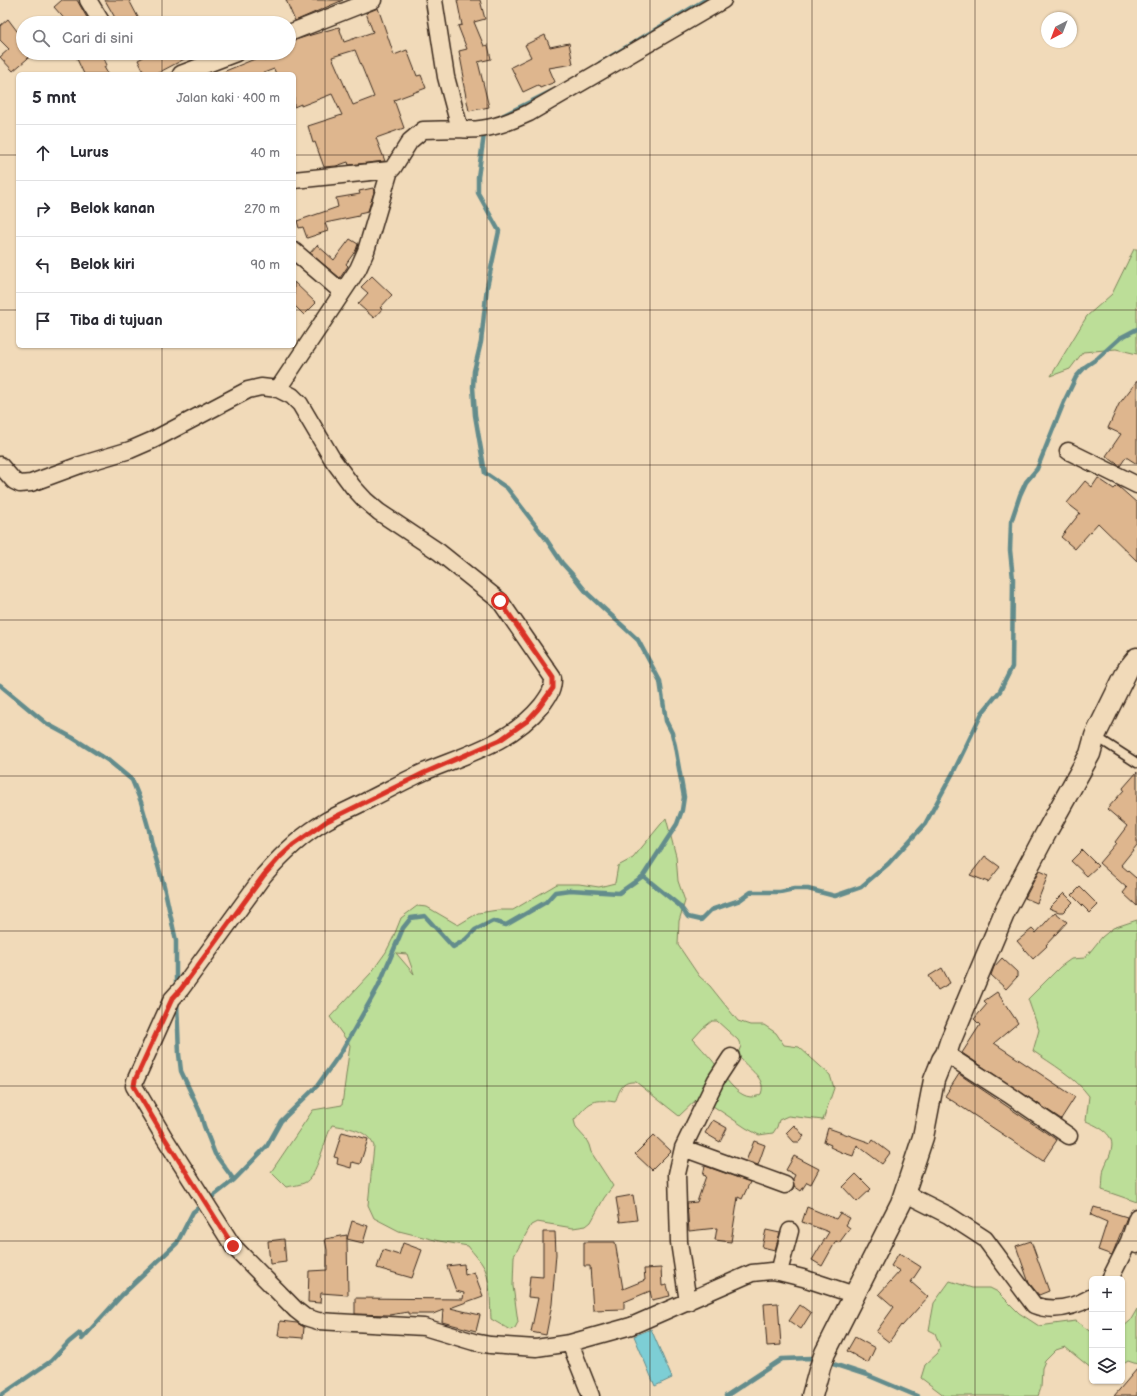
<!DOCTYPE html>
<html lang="id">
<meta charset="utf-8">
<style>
body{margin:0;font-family:"Balsamiq Sans",sans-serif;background:#f2f2f3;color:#2b2b33}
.controls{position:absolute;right:12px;bottom:12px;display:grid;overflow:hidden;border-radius:6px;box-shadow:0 1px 3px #0004}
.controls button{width:36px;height:36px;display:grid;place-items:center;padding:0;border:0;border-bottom:1px solid #e1e1e2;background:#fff;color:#2b2b33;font:20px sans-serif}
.compass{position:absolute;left:1041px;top:12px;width:36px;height:36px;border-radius:50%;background:#fff;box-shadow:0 1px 3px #0004;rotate:222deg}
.stop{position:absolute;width:12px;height:12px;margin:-9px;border:3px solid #d93025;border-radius:50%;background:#fff}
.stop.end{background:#d93025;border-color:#fff;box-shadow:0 1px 4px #0008}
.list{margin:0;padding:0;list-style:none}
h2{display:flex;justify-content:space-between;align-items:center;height:52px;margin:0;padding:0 16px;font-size:17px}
h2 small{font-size:13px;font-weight:400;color:#7c7c81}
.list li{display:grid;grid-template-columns:26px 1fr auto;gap:12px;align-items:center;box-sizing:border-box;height:56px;padding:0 16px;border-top:1px solid #e1e1e2}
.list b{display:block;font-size:15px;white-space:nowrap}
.list em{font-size:13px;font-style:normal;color:#7c7c81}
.icon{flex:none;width:22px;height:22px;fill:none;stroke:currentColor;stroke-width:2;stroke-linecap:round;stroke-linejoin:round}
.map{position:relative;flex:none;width:1137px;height:1396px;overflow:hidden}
.search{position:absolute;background:#fff;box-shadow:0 1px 3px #0004;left:16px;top:16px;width:280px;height:44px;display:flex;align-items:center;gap:10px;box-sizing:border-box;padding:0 14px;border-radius:22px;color:#7c7c81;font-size:15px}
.panel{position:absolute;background:#fff;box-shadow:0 1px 3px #0004;left:16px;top:72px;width:280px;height:276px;border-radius:6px}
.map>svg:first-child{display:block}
.green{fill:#bcde98;stroke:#7c845b;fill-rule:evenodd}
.water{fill:#7dced5;stroke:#638c8c}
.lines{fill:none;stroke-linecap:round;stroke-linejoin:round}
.stream{stroke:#638c8c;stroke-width:4.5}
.building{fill:#deb68e;stroke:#3b2a1e;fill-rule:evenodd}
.service-casing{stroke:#3b2a1e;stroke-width:11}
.minor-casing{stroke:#3b2a1e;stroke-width:19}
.tertiary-casing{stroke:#3b2a1e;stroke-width:23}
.service{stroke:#f1dab9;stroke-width:8}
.minor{stroke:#f1dab9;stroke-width:16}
.tertiary{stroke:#f1dab9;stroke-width:20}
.route{stroke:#d93025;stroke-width:5}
.grid{fill:none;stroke:#3b2a1e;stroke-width:1;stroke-opacity:0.55}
</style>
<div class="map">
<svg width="1137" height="1396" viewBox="0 0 1137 1396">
<rect width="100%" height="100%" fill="#f1dab9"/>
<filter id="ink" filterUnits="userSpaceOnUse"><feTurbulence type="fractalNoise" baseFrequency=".025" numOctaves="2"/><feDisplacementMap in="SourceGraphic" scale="8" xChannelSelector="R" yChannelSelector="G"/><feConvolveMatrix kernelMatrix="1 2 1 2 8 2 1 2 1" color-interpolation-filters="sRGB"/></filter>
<g filter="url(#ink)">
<path class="green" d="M 1134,249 L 1137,249 L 1137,354 L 1116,349 L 1083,352 L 1070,369 L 1051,376 L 1087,316 L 1112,294 Z
M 666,818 L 676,856 L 678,881 L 685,901 L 679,921 L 678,945 L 699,976 L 710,986 L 738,1021 L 750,1025 L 764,1025 L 776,1033 L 784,1045 L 799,1047 L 830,1075 L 834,1088 L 823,1120 L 788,1116 L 779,1120 L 777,1127 L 773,1133 L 759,1135 L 746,1128 L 704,1100 L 698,1098 L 679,1116 L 636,1082 C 621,1081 620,1090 615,1102 C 591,1098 589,1103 574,1120 L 576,1128 L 586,1139 L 589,1145 L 591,1152 L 613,1186 L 604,1198 L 591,1222 L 586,1226 L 573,1228 L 537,1222 L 531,1225 L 514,1256 L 513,1286 L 518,1322 L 515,1328 L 510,1330 L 491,1319 C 490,1302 491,1285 485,1269 C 481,1261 473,1253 468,1246 L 439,1241 L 399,1231 L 374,1218 L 368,1205 L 374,1146 C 367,1129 348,1128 332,1125 C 325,1137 317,1178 304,1183 C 299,1185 292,1186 286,1187 L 271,1172 L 313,1110 L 342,1105 L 350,1045 L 330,1017 L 371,973 L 386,952 L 393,938 L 401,918 L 417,906 L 427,907 L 458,925 L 478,913 L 498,910 L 513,910 L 557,884 L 579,884 L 599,887 L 615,883 L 618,866 L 633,858 ZM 396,953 L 407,954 L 414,974 ZM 712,1021 L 717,1021 L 738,1040 L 741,1046 L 738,1053 C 743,1068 768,1076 761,1094 C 741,1107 723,1074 712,1060 C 706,1053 699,1046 693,1039 L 703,1028 Z
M 1137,920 L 1137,1202 L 1102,1190 C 1103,1183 1102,1173 1105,1166 C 1107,1161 1110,1156 1111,1151 C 1116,1134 1099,1127 1086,1121 L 1089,1096 C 1075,1077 1052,1064 1033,1051 L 1039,1030 L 1028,999 L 1060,967 L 1071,959 L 1085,958 L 1102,937 L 1113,928 Z
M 950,1281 L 972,1288 L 990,1288 L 998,1292 L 1019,1313 L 1039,1326 L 1076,1321 L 1092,1333 L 1092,1369 L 1065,1347 L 1056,1350 L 1045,1361 L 1042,1368 L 1041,1388 L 1038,1396 L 945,1396 L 921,1378 L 925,1365 L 938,1353 L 940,1346 L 935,1333 L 929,1330 L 934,1303 Z
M 1137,1309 L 1137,1364 L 1128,1361 L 1122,1365 L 1122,1328 L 1130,1321 Z"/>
<path class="water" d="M 651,1329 L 672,1378 L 655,1386 L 634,1336 Z"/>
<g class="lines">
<path class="stream" d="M 600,63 L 705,0
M 502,116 L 552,91
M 0,685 L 47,724 L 73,738 L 109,761 L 132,780 L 141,802 L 149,830 L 152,845 L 164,886 L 176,941 L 176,987
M 643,876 L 680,906 L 688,917 L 701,920 L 711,910 L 740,900 L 751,892 L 780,892 L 794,889 L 808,889 L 835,896 L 861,887 L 888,864 L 925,824 L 954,771 L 982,713 L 1000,691 L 1012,667 L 1013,579 L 1010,550 L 1011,522 L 1020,495 L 1026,482 L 1037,469 L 1064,402 L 1076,377 L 1086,366 L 1098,358 L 1120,338 L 1137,329
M 177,1002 L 179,1054 L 181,1071 L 200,1112 L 204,1126 L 215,1154 L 234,1180
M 827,1362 L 867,1375 L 917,1396
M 0,1396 L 51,1361 L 69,1342 L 80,1333 L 82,1339 L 122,1295 L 177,1243 L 193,1212 L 234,1180 L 267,1146 L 281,1121 L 317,1086 L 342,1051 L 378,987 L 403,928 L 411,918 L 425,916 L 453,947 L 465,940 L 475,930 L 493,921 L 506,925 L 546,902 L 555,892 L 570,890 L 619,893 L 643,876 L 677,824 L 682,810 L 684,797 L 675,746 L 672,733 L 666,721 L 660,681 L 638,640 L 588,594 L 571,573 L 562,563 L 546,539 L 507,488 L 485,473 L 475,415 L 473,387 L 474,371 L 481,342 L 487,287 L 499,231 L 478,193 L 478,177 L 484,135 L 487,132
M 726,1396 L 782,1359 L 812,1358 L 818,1360"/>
</g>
<path class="building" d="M 62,0 L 77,0 L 90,23 L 68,23 L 54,7 Z
M 105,0 L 129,0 L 141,23 L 118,23 Z
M 286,0 L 343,0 L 295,21 Z
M 457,0 L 480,0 L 485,19 L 474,22 L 484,46 L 488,45 L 491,59 L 478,62 L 489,107 L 469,111 L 462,77 L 464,77 L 459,51 L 467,49 L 458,26 L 462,25 Z
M 378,8 L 394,55 L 407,50 L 417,76 L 421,75 L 426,88 L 394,100 L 404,128 L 376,138 L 385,161 L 349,165 L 348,162 L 336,166 L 324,167 L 315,142 L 313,143 L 308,126 L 342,115 L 332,94 L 301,106 L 301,104 L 294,107 L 294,74 L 276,74 L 274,69 L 261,74 L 218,74 L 262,56 L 264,61 L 279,53 L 289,53 L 289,42 L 311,35 L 339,27 L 344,42 L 373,32 L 366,13 ZM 355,50 L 374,97 L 353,105 L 332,57 Z
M 8,19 L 23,39 L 23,53 L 34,53 L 13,71 L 0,57 L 9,49 L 0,40 L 0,26 Z
M 545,35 L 550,47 L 569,43 L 573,64 L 549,68 L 555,82 L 540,88 L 538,85 L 523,92 L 511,67 L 531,57 L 525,45 Z
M 89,53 L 101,53 L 107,65 L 104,67 L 108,74 L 84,74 L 77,59 Z
M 151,53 L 196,53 L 156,74 L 145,74 L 138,60 Z
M 373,188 L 374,192 L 368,211 L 359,213 L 359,216 L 325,223 L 328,231 L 307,238 L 303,227 L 299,228 L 297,221 L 338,207 L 336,198 L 360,194 L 359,191 Z
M 350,239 L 358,244 L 356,250 L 346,264 L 348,266 L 340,278 L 310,253 L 317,245 L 334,260 Z
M 372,276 L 392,295 L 380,308 L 382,309 L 374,318 L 358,304 L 368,293 L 361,287 Z
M 294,282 L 316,303 L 304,315 L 294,305 Z
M 1137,381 L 1137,464 L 1126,457 L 1120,466 L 1106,456 L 1121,434 L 1108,428 L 1119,404 Z
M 1098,478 L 1114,489 L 1117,486 L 1119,487 L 1137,503 L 1137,561 L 1098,523 L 1075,549 L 1061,537 L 1080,513 L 1067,503 L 1085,481 L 1092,487 Z
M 1137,772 L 1137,845 L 1121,865 L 1136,878 L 1137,877 L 1137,906 L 1123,893 L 1127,888 L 1099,863 L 1116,843 L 1115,842 L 1127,826 L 1107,809 L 1124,790 L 1123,788 Z
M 1082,850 L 1098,866 L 1087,876 L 1071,861 Z
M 985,856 L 1000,867 L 988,882 L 970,875 Z
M 1039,871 L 1048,875 L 1037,903 L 1025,898 Z
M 1080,887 L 1098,905 L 1090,913 L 1072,895 Z
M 1064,893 L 1073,902 L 1063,912 L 1059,912 L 1049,908 Z
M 1055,912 L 1067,922 L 1046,945 L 1047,946 L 1033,959 L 1017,941 L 1032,929 L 1036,933 Z
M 1002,958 L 1017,972 L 1017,977 L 1006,989 L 991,975 L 994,967 Z
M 942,968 L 950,983 L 938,990 L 929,976 Z
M 997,992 L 1018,1023 L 994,1043 L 1075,1097 L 1061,1119 L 962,1053 L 980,1025 L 974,1019 L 987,1004 L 984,1001 Z
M 959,1074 L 1057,1140 L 1043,1161 L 945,1096 Z
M 713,1120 L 727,1128 L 720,1142 L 705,1133 Z
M 794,1125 L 804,1136 L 799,1142 L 794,1142 L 786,1133 Z
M 828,1128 L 871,1143 L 873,1140 L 890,1153 L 882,1164 L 857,1145 L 853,1156 L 841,1152 L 830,1147 L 831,1145 L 824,1142 Z
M 342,1132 L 368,1139 L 360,1164 L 352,1162 L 351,1168 L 337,1164 L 338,1158 L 334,1157 Z
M 654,1135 L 671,1151 L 652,1170 L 635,1154 Z
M 754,1141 L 765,1145 L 758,1165 L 746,1161 Z
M 794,1156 L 819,1169 L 811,1184 L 807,1182 L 801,1191 L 794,1186 L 793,1179 L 795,1175 L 786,1170 Z
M 705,1166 L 750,1182 L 742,1199 L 738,1197 L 731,1242 L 715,1240 L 717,1228 L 689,1231 L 687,1203 L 697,1202 L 706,1176 L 703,1175 Z
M 856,1174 L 871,1189 L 857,1202 L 843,1187 Z
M 633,1195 L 637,1220 L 620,1222 L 616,1198 Z
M 807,1207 L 836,1219 L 840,1213 L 850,1218 L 846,1225 L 850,1228 L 839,1243 L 836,1241 L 822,1266 L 812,1260 L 829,1232 L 802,1222 Z
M 1094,1207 L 1127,1217 L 1112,1255 L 1098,1250 L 1107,1222 L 1091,1215 Z
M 352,1221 L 368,1226 L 363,1243 L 347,1239 L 348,1295 L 321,1293 L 320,1303 L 308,1302 L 309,1271 L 327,1270 L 327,1250 L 325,1239 L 347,1235 L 347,1239 Z
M 766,1230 L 780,1233 L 775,1250 L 762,1247 Z
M 543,1232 L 555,1232 L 556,1254 L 552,1304 L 546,1335 L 531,1332 L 538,1298 L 528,1297 L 530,1276 L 543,1277 Z
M 284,1239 L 286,1262 L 270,1264 L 268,1241 Z
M 1031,1241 L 1049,1291 L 1039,1295 L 1029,1283 L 1016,1246 Z
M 584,1242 L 615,1242 L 623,1289 L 645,1280 L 644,1269 L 661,1268 L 662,1286 L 667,1285 L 670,1296 L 652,1300 L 650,1291 L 624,1302 L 624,1309 L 593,1310 L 590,1266 L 584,1266 Z
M 403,1243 L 422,1250 L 412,1278 L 377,1268 L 383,1250 L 399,1255 Z
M 899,1253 L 921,1267 L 911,1282 L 928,1297 L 902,1326 L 901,1325 L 889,1342 L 876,1332 L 894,1307 L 879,1294 L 900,1271 L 891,1266 Z
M 464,1264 L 465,1275 L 474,1272 L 483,1296 L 450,1308 L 480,1315 L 476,1331 L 442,1322 L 443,1310 L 433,1314 L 408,1314 L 408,1312 L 389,1315 L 355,1314 L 355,1298 L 463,1299 L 464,1293 L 456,1291 L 447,1266 Z
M 778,1303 L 781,1345 L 767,1346 L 764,1304 Z
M 800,1305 L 811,1313 L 801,1329 L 789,1321 Z
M 280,1321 L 297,1323 L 304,1327 L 303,1338 L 278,1336 Z
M 855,1337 L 875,1348 L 868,1363 L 847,1351 Z
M 1137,1369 L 1137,1396 L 1114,1396 Z"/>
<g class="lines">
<g class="service-casing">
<path id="service" d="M 1095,736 L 1137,763"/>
</g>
<g class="minor-casing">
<path id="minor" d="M 88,0 L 102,23
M 434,0 L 446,77 L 460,129 C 485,132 507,123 529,113 L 723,0
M 289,33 L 373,0
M 181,74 L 236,53
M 294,180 L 390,170
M 294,251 L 342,292
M 278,389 L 358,269 L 366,251 L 390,170 L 393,168 L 410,141 L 423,130 L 460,129
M 1068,451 L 1137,485
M 0,465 L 14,481 L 20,484 L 31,483 L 80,465 L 130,450 L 153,440 L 248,390 L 261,387 L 278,389 L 292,396 L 300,404 L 333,460 L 353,487 L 365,500 L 379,512 L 439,552 L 500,601 L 553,678 C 553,691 549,695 542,705 C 511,743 467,754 424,772 C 406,780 388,790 370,799 C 355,807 340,813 326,821 C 302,835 282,854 264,875 L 181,989 L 172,999 L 135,1081 L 134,1086 L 164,1137 L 233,1246 L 296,1310 L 305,1317 L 318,1321 L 424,1327 L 474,1342 L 490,1345 L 536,1348 L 570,1343 L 631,1326 L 752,1273 L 771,1271 L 779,1272 L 803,1278 L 855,1295
M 946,1054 L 1008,1094 L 1069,1136
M 683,1148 L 785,1185
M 904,1193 L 948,1215 L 985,1239 L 1034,1305 C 1054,1313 1074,1307 1092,1297
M 1129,1241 L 1137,1217
M 779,1272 L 790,1231
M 1110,1279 L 1129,1241 L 1137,1245
M 688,1302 L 679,1242 L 677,1174 L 683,1148 L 716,1080 L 731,1057
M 570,1343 L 591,1396"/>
</g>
<g class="tertiary-casing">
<path id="tertiary" d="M 812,1396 L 820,1367 L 825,1353 L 901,1203 L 923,1137 L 934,1080 L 942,1060 L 946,1054 L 950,1042 L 1006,909 L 1046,833 L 1090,754 L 1095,736 L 1128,669 L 1137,658"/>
</g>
<use href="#service" class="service"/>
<use href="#minor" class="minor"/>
<use href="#tertiary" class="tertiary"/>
</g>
</g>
<g class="lines" filter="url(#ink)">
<path class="route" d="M 233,1246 L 164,1137 L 134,1086 L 135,1080 L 172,999 L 181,989 L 264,875 L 279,858 L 293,845 L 327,821 L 424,773 L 500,740 L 527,721 L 538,709 L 553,688 L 553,678 L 500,601"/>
</g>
<path class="grid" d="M 162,0 L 162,23M 325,0 L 325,1396M 487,0 L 487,1396M 650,0 L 650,1396M 812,0 L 812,1396M 975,0 L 975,1396M 162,53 L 162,74M 0,155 L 18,155M 294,155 L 1137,155M 0,310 L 18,310M 294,310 L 1137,310M 162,346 L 162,1396M 0,465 L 1137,465M 0,620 L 1137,620M 0,776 L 1137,776M 0,931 L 1137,931M 0,1086 L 1137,1086M 0,1241 L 1137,1241"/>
</svg>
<div class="controls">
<button>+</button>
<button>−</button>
<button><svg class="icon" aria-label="layers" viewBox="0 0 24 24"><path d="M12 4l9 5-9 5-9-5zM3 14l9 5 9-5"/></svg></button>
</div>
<svg class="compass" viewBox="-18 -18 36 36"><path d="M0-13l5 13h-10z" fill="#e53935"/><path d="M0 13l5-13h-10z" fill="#7c7c81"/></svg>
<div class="stop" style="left:500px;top:601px"></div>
<div class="stop end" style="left:233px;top:1246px"></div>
<div class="search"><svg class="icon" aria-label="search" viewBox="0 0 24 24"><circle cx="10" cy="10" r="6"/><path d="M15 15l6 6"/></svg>Cari di sini</div>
<section class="panel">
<h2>5 mnt<small>Jalan kaki · 400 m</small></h2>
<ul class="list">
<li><svg class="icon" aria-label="ahead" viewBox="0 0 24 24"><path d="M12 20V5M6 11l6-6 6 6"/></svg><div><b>Lurus</b></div><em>40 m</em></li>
<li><svg class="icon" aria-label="right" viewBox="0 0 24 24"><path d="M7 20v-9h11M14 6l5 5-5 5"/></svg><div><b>Belok kanan</b></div><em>270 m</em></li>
<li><svg class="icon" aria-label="left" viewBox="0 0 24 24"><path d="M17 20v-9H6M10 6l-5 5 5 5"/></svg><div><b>Belok kiri</b></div><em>90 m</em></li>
<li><svg class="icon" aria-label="arrive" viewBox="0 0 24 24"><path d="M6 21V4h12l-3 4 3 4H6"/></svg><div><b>Tiba di tujuan</b></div></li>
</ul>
</section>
</div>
